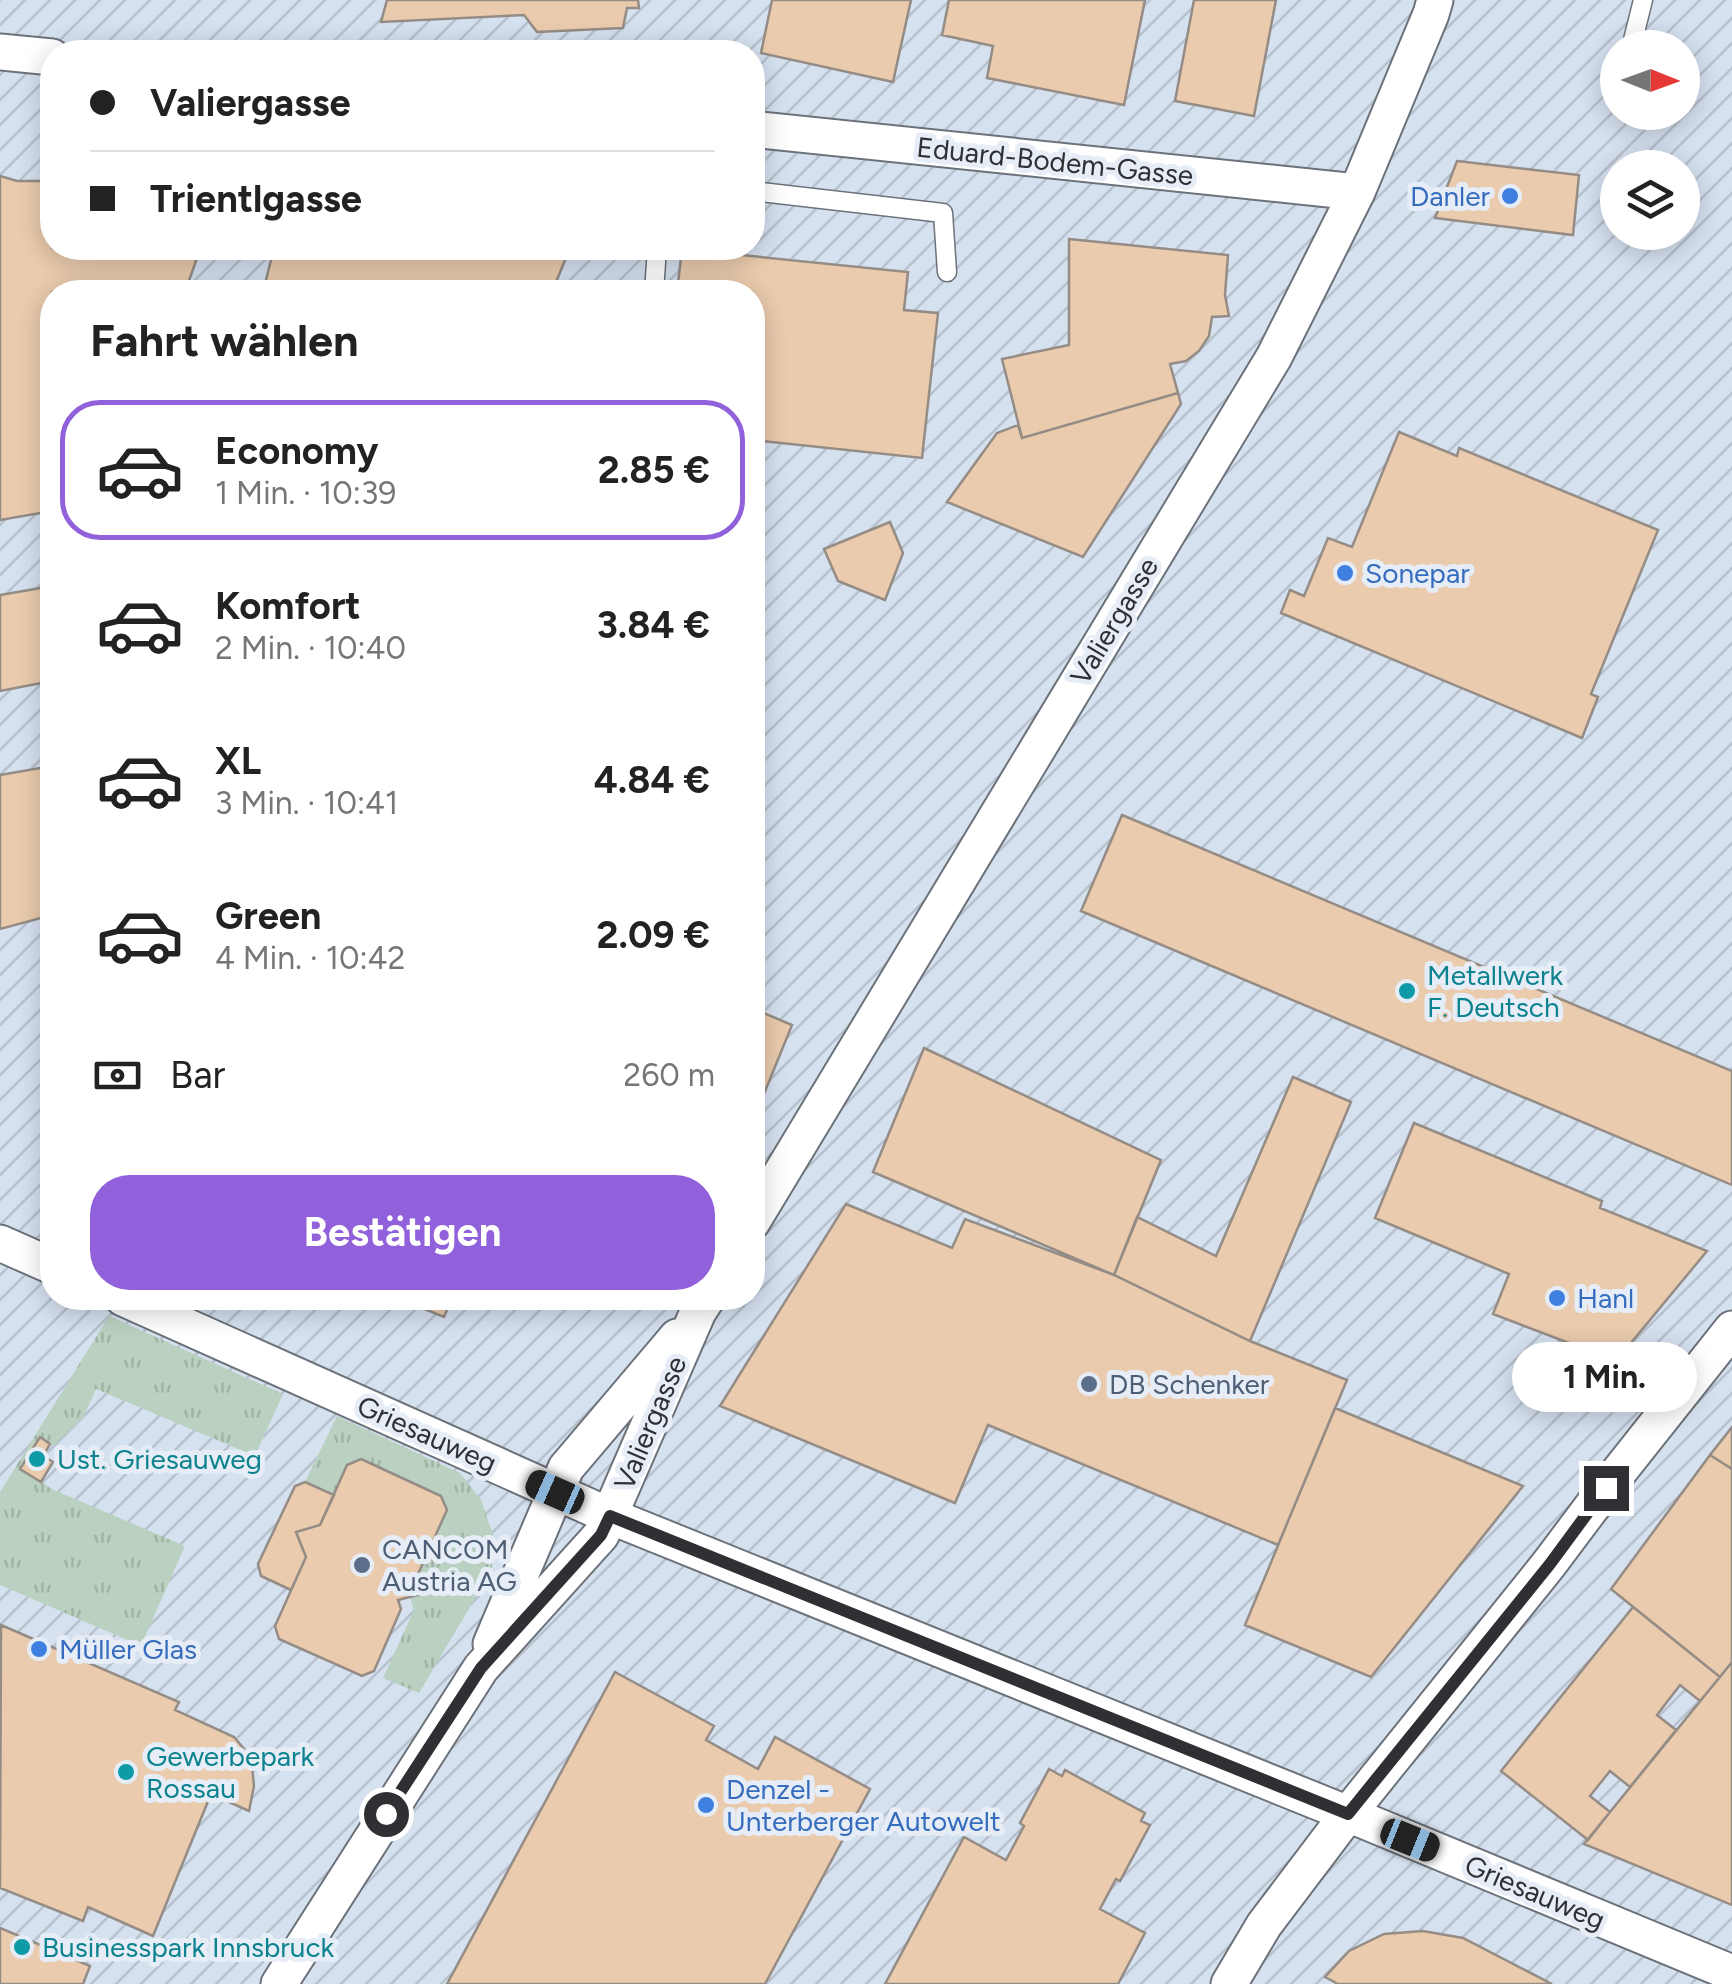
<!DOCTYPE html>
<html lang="de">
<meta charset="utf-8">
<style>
body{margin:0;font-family:Figtree,sans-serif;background:#f2f2f2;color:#222;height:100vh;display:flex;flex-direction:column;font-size:38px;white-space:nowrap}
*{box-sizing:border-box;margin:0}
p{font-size:32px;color:#767676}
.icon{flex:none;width:55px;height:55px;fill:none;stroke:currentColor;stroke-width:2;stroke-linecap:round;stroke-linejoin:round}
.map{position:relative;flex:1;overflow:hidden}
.side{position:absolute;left:40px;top:280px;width:725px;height:1030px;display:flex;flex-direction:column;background:#fff;border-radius:40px;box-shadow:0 5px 25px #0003}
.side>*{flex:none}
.banner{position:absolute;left:40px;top:40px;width:725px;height:220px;border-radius:40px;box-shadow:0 5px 25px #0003;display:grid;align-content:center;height:220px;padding:0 50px;background:#fff}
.needle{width:65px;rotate:91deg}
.tools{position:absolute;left:1600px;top:30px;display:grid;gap:20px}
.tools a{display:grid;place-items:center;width:100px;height:100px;border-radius:50%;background:#fff;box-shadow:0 5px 25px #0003;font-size:50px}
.end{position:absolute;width:45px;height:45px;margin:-22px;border:12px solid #2e3033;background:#fff;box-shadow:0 0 0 5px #fff}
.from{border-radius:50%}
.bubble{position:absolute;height:70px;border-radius:35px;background:#fff;box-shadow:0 5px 25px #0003;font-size:32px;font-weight:700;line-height:70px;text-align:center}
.car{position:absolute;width:30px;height:60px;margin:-30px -15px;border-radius:12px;box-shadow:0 0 8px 2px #0007;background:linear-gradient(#222 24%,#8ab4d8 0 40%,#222 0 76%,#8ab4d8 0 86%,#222 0)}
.banner b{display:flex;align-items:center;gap:35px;height:95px;font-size:38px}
.banner b+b{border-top:2px solid #e0e0e0}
.banner i{width:25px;height:25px;background:#222}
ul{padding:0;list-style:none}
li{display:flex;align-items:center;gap:30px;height:140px;margin:0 20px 15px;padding:0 30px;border:5px solid transparent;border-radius:40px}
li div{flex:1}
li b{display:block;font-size:38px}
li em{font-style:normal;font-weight:700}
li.active{border-color:#9061db}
li>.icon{width:90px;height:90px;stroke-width:1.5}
h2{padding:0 50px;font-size:45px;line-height:120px}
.pay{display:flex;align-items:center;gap:25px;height:110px;padding:0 50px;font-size:38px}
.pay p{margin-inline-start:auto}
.button{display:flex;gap:20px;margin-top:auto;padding:20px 50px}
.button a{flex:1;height:115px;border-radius:40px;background:#9061db;color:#fff;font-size:40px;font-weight:700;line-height:115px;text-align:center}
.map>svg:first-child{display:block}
</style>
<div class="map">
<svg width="1732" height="1984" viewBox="0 0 1732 1984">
<defs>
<pattern id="industrial-furrows" width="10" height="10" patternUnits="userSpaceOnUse" patternTransform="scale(2.5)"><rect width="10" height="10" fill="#d6e1f0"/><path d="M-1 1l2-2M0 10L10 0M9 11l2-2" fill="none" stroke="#b8c1ce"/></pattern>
<pattern id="grass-tufts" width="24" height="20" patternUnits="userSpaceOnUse" patternTransform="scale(2.5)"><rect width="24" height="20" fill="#bad1c1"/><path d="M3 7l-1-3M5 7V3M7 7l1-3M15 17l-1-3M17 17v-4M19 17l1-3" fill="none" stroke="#a0b4a6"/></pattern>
</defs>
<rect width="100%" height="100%" fill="#e6edf6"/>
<path fill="url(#industrial-furrows)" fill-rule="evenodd" d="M 0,0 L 1732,0 L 1732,1984 L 0,1984 ZM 1618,48 L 1682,48 L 1682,112 L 1618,112 ZM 52,52 L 752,52 L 752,248 L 52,248 ZM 1618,168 L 1682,168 L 1682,232 L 1618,232 ZM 52,292 L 752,292 L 752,1298 L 52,1298 Z"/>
<path fill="url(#grass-tufts)" d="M 109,1316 L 283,1394 L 255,1456 L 96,1389 L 83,1418 L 53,1446 L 41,1438 L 20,1469 L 52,1489 L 185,1546 L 143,1641 L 167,1652 L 167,1657 L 0,1585 L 0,1492 Z
M 337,1416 L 460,1473 L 481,1500 L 493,1535 L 492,1570 L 419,1693 L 383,1678 L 414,1610 L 410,1597 L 417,1594 L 409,1575 L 446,1510 L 442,1496 L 362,1459 L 347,1465 L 334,1495 L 305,1482 Z"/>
<path fill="#eacbad" stroke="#948c85" stroke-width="2.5" d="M 387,0 L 638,0 L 639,8 L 627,8 L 623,28 L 537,32 L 524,15 L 381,22 Z
M 772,0 L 911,0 L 893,82 L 761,53 Z
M 949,0 L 1145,0 L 1124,105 L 987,78 L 993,46 L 942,35 Z
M 1194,0 L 1276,0 L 1254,116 L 1175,101 Z
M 1457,161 L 1579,175 L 1573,235 L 1435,218 Z
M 0,176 L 17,181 L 52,181 L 52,248 L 186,248 L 196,261 L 185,292 L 52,292 L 52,511 L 0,520 Z
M 1069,239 L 1228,255 L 1225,295 L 1229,316 L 1212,317 L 1209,336 L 1199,351 L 1186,361 L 1170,364 L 1178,393 L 1022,438 L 1002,359 L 1069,345 Z
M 274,248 L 570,248 L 552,292 L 263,292 Z
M 682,249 L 908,272 L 904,310 L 938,313 L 922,458 L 752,440 L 752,292 L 677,292 Z
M 1178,393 L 1181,404 L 1083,557 L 947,502 L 997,433 L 1018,425 L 1022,438 Z
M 1399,432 L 1457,456 L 1459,448 L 1658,530 L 1591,694 L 1598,697 L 1582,738 L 1281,613 L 1290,590 L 1304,596 L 1328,538 L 1352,547 Z
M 890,522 L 903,553 L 885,600 L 838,581 L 824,549 Z
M 52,586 L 52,681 L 0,691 L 0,595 Z
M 52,766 L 52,915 L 0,929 L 0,775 Z
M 1122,815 L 1732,1071 L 1732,1185 L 1081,911 Z
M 752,1008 L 792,1025 L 757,1111 L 752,1110 Z
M 924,1048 L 1161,1160 L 1114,1275 L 873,1172 Z
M 1293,1077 L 1351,1102 L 1250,1341 L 1114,1275 L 1137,1217 L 1216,1256 Z
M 1414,1123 L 1602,1201 L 1600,1208 L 1707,1251 L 1616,1361 L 1493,1314 L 1509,1274 L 1375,1218 Z
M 846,1204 L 952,1248 L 965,1219 L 1114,1275 L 1250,1341 L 1347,1380 L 1278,1545 L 988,1425 L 955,1503 L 720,1406 Z
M 397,1298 L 452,1298 L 444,1317 Z
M 1335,1408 L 1523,1486 L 1371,1677 L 1245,1625 Z
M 1732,1427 L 1732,1469 L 1710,1455 Z
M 40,1437 L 50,1444 L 43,1456 L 53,1462 L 41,1482 L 20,1469 Z
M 1710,1455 L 1732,1469 L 1732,1662 L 1720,1677 L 1611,1589 Z
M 361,1459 L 441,1496 L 447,1510 L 418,1574 L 409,1575 L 418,1595 L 398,1600 L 401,1609 L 374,1671 L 362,1676 L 279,1639 L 275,1626 L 306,1557 L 296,1532 L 320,1525 L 347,1465 Z
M 305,1482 L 334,1495 L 320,1525 L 296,1532 L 306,1557 L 291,1590 L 261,1576 L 258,1564 L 295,1486 Z
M 1633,1607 L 1720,1677 L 1700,1701 L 1680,1685 L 1657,1715 L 1676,1730 L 1630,1787 L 1610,1771 L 1590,1796 L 1610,1812 L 1588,1840 L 1501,1771 Z
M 1,1625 L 179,1702 L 175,1710 L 234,1737 L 251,1757 L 254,1786 L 249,1811 L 211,1794 L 153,1936 L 88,1907 L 83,1921 L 0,1888 Z
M 1732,1662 L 1732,1905 L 1584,1844 Z
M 615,1672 L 714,1726 L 706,1740 L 758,1769 L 775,1737 L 870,1789 L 765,1984 L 447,1984 Z
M 1049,1769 L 1062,1776 L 1065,1770 L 1145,1813 L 1141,1821 L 1150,1825 L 1120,1881 L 1116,1879 L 1100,1909 L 1145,1933 L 1118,1984 L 885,1984 L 964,1837 L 1006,1860 L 1024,1826 L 1020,1823 Z
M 0,1928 L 90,1966 L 83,1984 L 0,1984 Z
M 1423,1931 L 1463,1938 L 1552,1984 L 1338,1984 L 1325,1977 L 1349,1951 L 1384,1934 Z"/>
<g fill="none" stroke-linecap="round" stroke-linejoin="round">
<defs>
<path id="service" d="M 1631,48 L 1643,0
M 752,191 L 943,213 L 947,272
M 654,292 L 657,248"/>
<path id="minor" d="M 0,52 L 52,57
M 752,129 L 1357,192
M 752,1222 L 1274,357 L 1357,192 L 1431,14 L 1435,0
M 0,1243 L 52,1266
M 123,1298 L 610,1516 L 1348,1814 L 1732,1973
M 491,1644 L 566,1468 L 677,1337
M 279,1984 L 481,1668 L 601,1535 L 698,1312 L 707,1298
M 1229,1984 L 1264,1925 L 1348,1814 L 1549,1564 L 1606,1488 L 1732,1329"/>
</defs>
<use href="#service" stroke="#6c727a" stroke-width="21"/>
<use href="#minor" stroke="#6c727a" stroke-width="39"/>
<use href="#service" stroke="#fff" stroke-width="18"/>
<use href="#minor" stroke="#fff" stroke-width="35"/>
</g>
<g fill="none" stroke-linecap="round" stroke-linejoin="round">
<path stroke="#2e3033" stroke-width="12" d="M 386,1814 L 481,1668 L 601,1535 L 610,1516 L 1348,1814 L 1550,1564 L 1606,1488"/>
</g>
<g fill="#3f7fe0" stroke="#e6edf6" stroke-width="4">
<circle cx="1510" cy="196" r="10"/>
<circle cx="1345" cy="573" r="10"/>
<circle cx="1557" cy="1298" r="10"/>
<circle cx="39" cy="1649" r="10"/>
<circle cx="706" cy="1805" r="10"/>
</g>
<g fill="#0f9aa8" stroke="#e6edf6" stroke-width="4">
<circle cx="1407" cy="991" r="10"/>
<circle cx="37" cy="1459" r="10"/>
<circle cx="126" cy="1772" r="10"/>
<circle cx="22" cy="1947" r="10"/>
</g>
<g fill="#5c6f8a" stroke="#e6edf6" stroke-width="4">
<circle cx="1089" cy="1384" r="10"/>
<circle cx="362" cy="1565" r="10"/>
</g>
<g text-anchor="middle" stroke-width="10" stroke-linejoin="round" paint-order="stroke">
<g font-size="28" fill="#2e3033" stroke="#e6edf6">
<text transform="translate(1055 161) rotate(6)" y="10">Eduard-Bodem-Gasse</text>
<text transform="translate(1114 621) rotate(-59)" y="10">Valiergasse</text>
<text transform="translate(650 1423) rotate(-67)" y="10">Valiergasse</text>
<text transform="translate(427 1434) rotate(24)" y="10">Griesauweg</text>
<text transform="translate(1535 1892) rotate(23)" y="10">Griesauweg</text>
</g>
<g font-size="28" fill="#366cbe" stroke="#e6edf6" text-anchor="start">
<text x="1490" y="206" text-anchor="end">Danler</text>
<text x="1365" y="583">Sonepar</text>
<text x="1577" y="1308">Hanl</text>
<text x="59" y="1659">Müller Glas</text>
<text x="726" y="1799">Denzel -<tspan x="726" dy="32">Unterberger Autowelt</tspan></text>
</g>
<g font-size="28" fill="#0d838f" stroke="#e6edf6" text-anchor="start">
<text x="1427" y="985">Metallwerk<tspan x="1427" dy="32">F. Deutsch</tspan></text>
<text x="57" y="1469">Ust. Griesauweg</text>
<text x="146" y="1766">Gewerbepark<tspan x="146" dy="32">Rossau</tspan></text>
<text x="42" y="1957">Businesspark Innsbruck</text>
</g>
<g font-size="28" fill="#4e5e75" stroke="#e6edf6" text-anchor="start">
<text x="1109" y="1394">DB Schenker</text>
<text x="382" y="1559">CANCOM<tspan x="382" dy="32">Austria AG</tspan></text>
</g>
</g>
</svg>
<div class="tools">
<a><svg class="needle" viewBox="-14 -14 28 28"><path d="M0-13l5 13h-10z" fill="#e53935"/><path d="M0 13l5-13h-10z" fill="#767676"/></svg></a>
<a><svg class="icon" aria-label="layers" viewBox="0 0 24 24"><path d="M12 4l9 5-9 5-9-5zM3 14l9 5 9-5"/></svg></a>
</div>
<i class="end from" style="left:386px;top:1814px"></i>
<i class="end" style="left:1606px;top:1488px"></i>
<div class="bubble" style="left:1512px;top:1342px;width:185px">1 Min.</div>
<i class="car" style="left:555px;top:1492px;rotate:294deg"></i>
<i class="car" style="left:1410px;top:1840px;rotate:112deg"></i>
<div class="banner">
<b><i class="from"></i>Valiergasse</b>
<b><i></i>Trientlgasse</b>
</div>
<section class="side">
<h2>Fahrt wählen</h2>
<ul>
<li class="active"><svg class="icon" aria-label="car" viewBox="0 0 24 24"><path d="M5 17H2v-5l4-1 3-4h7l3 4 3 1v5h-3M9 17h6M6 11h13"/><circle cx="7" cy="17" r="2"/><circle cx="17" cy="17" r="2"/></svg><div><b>Economy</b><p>1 Min. · 10:39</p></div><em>2.85 €</em></li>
<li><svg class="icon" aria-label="car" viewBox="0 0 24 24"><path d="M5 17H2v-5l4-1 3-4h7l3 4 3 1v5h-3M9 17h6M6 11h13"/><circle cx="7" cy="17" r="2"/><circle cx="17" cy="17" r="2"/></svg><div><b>Komfort</b><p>2 Min. · 10:40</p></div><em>3.84 €</em></li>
<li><svg class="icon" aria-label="car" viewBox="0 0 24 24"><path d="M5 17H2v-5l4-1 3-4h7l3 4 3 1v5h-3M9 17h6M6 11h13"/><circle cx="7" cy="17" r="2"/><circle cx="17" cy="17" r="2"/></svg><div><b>XL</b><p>3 Min. · 10:41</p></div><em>4.84 €</em></li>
<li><svg class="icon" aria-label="car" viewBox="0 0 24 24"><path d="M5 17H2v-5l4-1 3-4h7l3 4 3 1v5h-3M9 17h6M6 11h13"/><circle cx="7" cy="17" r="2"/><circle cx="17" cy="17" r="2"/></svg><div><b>Green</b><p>4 Min. · 10:42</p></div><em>2.09 €</em></li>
</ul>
<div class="pay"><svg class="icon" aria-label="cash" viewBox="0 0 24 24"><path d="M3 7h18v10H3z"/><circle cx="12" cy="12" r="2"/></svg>Bar<p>260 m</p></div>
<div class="button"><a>Bestätigen</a></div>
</section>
</div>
